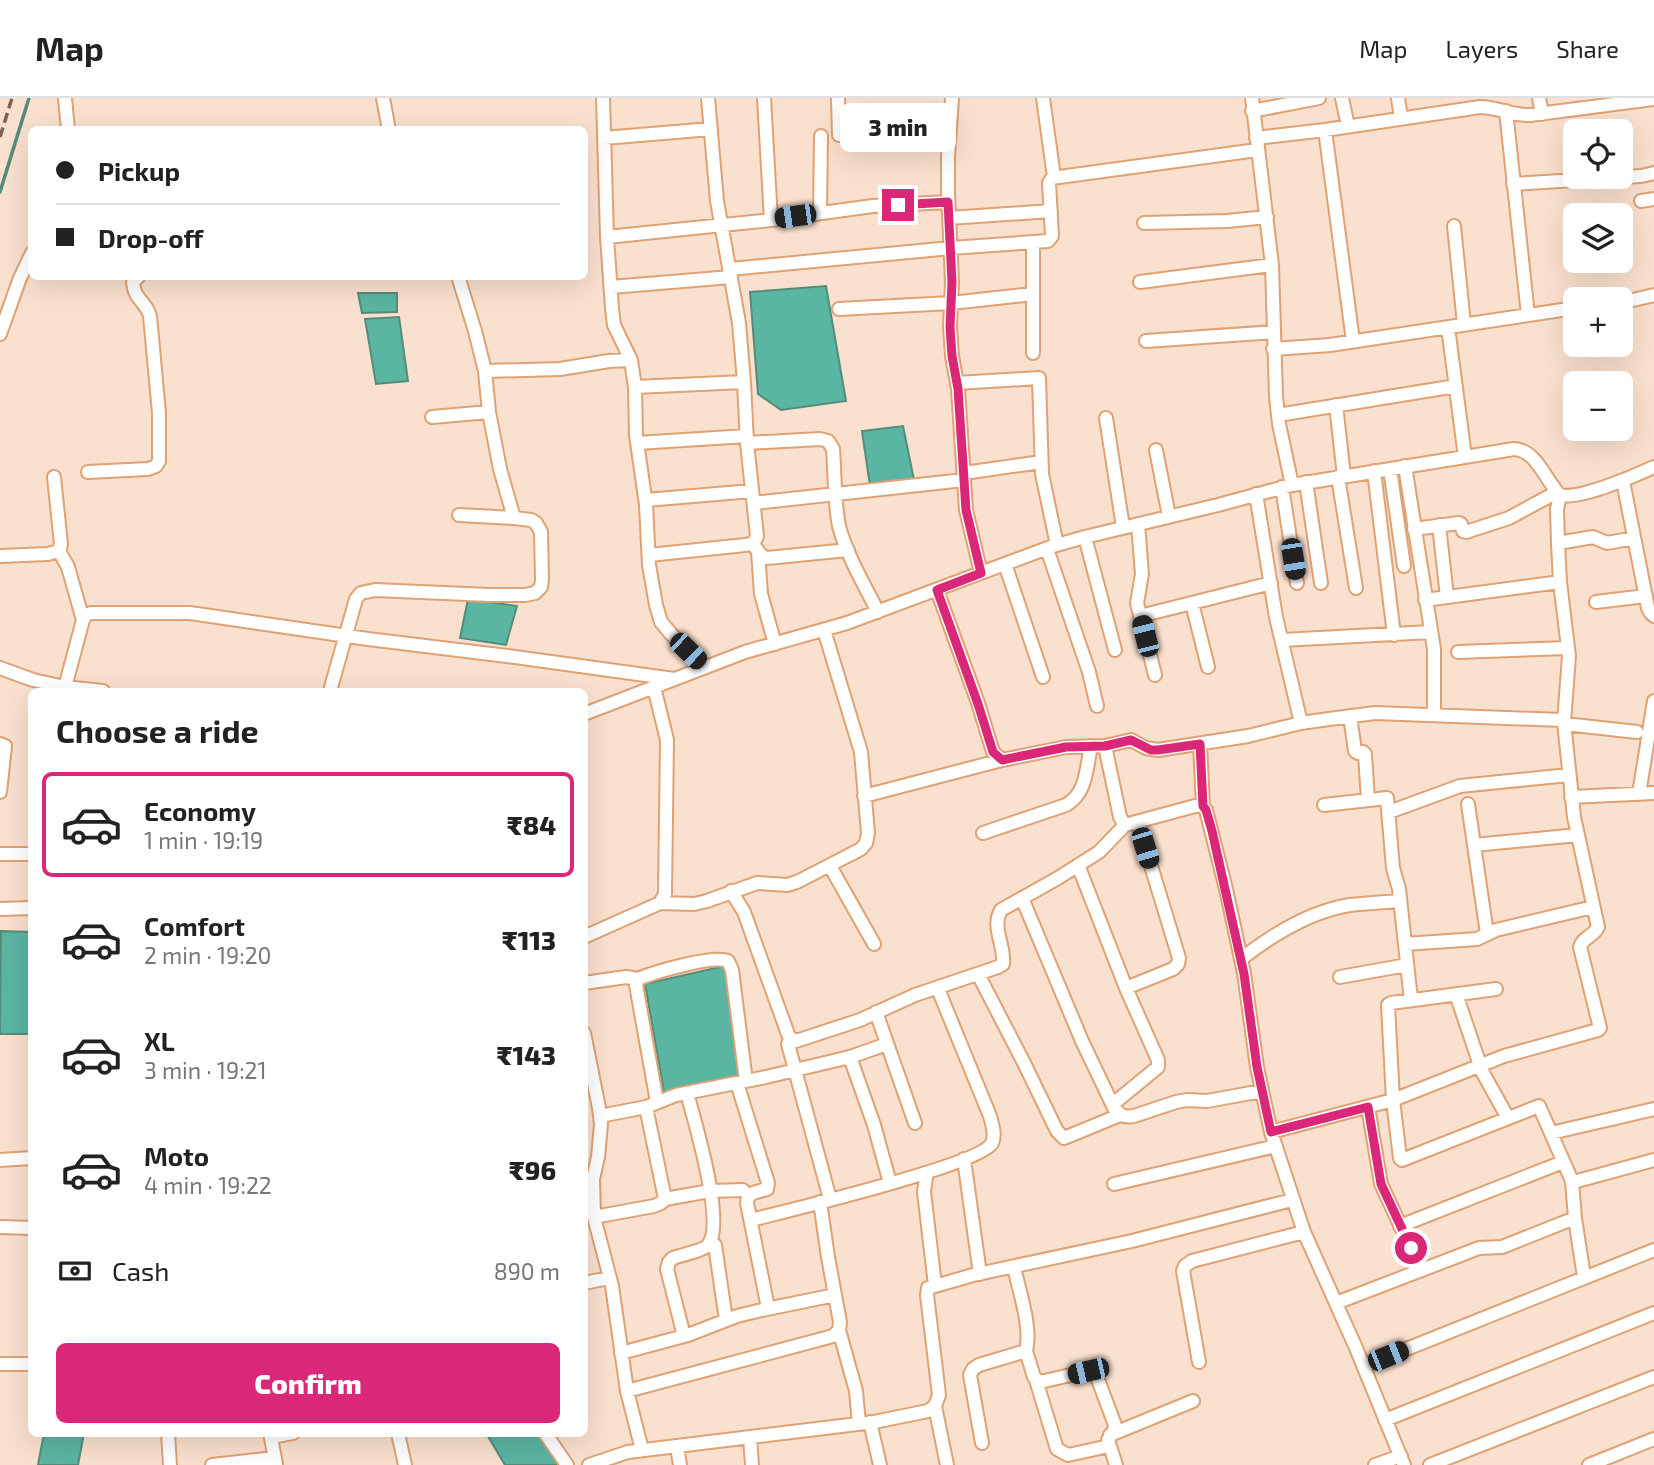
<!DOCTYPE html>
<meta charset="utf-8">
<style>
body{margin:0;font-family:"Exo 2",sans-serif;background:#f2f2f2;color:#222;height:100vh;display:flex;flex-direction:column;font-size:26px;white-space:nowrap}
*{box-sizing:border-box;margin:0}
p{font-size:23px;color:#767676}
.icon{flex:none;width:38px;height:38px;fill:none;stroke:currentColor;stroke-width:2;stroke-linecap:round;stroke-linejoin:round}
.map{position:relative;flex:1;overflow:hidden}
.panel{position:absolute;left:28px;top:590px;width:560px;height:749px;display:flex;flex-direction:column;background:#fff;border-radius:10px;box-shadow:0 7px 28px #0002}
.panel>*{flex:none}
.banner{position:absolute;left:28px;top:28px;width:560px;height:154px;border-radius:10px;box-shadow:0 7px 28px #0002;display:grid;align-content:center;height:154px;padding:0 28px;background:#fff}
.controls{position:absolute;left:1563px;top:21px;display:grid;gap:14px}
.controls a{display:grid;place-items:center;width:70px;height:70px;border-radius:10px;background:#fff;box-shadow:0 7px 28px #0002;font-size:35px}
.end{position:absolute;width:32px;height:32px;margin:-16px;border:9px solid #db2777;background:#fff;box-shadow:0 0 0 4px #fff}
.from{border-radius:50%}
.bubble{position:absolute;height:49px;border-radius:10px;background:#fff;box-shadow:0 7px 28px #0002;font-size:23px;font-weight:800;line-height:49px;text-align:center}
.car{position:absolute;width:21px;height:42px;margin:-21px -10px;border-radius:9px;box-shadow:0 0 5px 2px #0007;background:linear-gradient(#222 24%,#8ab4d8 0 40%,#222 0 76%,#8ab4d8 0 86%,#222 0)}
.banner b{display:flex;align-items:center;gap:24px;height:66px;font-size:26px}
.banner b+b{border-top:2px solid #e0e0e0}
.banner i{width:18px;height:18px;background:#222}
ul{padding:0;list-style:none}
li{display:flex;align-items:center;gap:21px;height:105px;margin:0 14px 10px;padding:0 14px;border:4px solid transparent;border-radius:10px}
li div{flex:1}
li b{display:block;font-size:26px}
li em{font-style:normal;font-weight:800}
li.current{border-color:#db2777}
li>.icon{width:63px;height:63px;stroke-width:1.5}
h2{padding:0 28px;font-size:32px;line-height:84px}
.pay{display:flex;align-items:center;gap:18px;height:77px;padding:0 28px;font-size:26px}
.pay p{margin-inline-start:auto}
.cta{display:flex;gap:14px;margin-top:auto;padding:14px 28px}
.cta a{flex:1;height:80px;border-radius:10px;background:#db2777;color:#fff;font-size:28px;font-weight:800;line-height:80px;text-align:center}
header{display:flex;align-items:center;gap:42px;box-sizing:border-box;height:98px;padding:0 35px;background:#fff;border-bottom:2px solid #e0e0e0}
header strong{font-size:33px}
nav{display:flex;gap:38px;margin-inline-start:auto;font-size:24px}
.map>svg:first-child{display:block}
</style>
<header>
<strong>Map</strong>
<nav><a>Map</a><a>Layers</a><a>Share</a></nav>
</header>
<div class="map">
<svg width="1654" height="1367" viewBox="0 0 1654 1367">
<rect width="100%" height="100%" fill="#fae0ce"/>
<path fill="#5ab5a2" stroke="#548c7a" stroke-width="2" d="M 826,188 L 846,303 L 781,312 L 758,296 L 750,194 Z
M 358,195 L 397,195 L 397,214 L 362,215 Z
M 399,219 L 408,283 L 376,286 L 365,221 Z
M 903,328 L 914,382 L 870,388 L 862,333 Z
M 468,501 L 517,508 L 506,547 L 460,540 Z
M 1,833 L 31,834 L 31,936 L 0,936 Z
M 729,867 L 745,979 L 664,994 L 645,886 Z
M 44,1335 L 84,1335 L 78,1367 L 38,1367 Z
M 486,1335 L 548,1335 L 568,1367 L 505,1367 Z"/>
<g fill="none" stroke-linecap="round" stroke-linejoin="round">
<path stroke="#548c7a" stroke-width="3.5" d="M 0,94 L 29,0"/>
<defs>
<path id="minor" d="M 65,0 L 68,32
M 383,0 L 389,32
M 603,0 L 607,139 L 612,210 L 614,227 L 631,262 L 635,289 L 636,337 L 646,407 L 649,467 L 656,507 L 661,524 L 672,537 L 705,569
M 708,0 L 717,103 L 739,225 L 744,284 L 747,345 L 820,341 L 828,343 L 833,351 C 835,376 834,403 839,428 C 847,458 864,486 878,514
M 764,0 L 771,122
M 838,0 L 839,37
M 952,0 L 948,59 L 948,94 L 952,184 L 950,229 L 952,258 L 958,291 L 966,412 L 981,475
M 1043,0 L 1054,79
M 1252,0 L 1272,167 L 1276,298 L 1279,326 L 1292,387
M 1342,0 L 1348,28
M 1398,0 L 1401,20
M 1539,0 L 1542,16
M 1252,13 L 1319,0
M 1506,13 L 1528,217
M 1325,32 L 1353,243
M 604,40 L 711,31
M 1256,40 L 1325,32 L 1480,9 C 1498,9 1512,18 1530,17 L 1654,1
M 1513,86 L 1641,78 L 1654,75
M 1641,103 L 1654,101
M 820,115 L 821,38
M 949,120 L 1051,113
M 1144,125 L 1227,123 L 1267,119
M 1454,128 L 1464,226
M 607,139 L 771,122 L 873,108 L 948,104
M 1033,144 L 1033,255
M 730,171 L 951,150 L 1048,143 L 1052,138 L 1049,85 L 1052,80 L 1257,52
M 458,178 L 475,233 L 485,273 L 489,314 L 500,371 L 514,420
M 1140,184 L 1272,167
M 611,189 L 731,179
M 1620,205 L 1654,197
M 839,211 L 951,205 L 1033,196
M 1448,229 L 1465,359
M 0,236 L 20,180 L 32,155
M 1146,243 L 1274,234
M 1273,251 L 1330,247 L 1575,210
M 485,273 L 560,271 L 609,263 L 631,262
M 957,285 L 1039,280 L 1042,376 L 1057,447
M 635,289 L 744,284
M 1336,307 L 1344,378
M 1278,317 L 1456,288
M 432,319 L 489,314
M 1106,320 L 1123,429
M 637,345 L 747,338
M 1156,352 L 1169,418
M 1405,368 L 1434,551 L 1434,617
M 1390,371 L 1404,468
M 1374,373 L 1394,537
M 88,374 L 148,371 L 156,368 L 159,363 L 159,315 L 150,218 C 146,203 134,202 133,184 L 139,178
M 964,375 L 1041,364
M 1338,379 L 1356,490
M 1623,383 L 1648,510 L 1650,514 L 1654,518
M 1306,384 L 1321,485
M 1282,389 L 1297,485
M 1256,396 L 1276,519 L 1301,625
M 1560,397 L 1557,411 L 1558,445 L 1560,484 L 1569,558 L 1564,624 L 1565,626 L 1637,634
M 646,402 L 752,393
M 754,405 L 964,382
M 1138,426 L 1142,476 L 1137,505 L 1155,577
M 1439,427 L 1447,499
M 1414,431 L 1459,425 L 1461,426 L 1463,433 L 1466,434 L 1509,420 L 1557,394
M 1085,439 L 1115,552
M 752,445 L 762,458 L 767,460 L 848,452
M 1558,445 L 1593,439 L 1607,445 L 1634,440
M 1047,451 L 1089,574 L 1097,608
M 59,453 L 68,469 L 83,522
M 758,453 L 761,496 L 775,546
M 649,457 L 745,447 C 751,446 755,445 757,438 L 747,345
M 0,458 L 48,456 L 59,453 L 61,446 L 54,379
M 1005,466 L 1043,579
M 937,492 L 978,605 L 993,654 L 1002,662 L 1066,649 L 1105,648
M 1425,502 L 1560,484
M 1596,504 L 1646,498
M 1192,505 L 1208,569
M 1140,518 L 1271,485
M 1282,542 L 1431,534
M 1458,554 L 1568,550
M 0,570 L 33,582 L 65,589 L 103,593
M 65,589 L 83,522 L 86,517 L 91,515 L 190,515 L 368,541 L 515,559 L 674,581
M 330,593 L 356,501 L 361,495 L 375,492 L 489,497 L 525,497 L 535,495 L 541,489 L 542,481 L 541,434 L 536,425 L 531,422 L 514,420 L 459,417
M 584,616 L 745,554 L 847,525 L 1053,448 L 1085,439 L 1218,407 L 1292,387 L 1514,351 C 1533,352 1542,373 1552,387 C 1554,389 1557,395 1559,396 C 1573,405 1639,376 1654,369
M 1350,618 L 1355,653 L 1358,655 L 1363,654 L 1365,656 L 1368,702
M 0,646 L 5,648 L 0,694
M 1200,646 L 1203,708
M 1639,696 L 1654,603
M 864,698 L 1002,662
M 1571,699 L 1654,695
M 1468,706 L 1487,836
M 1324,707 L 1387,700 L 1393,770 L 1399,791 L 1411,902
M 1389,714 L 1460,688 L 1569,677
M 983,735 L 1066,707 C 1087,695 1086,671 1091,648
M 1474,747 L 1578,737
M 0,756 L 32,756
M 1078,767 L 1126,890 L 1158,962 L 1158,969 L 1113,1006
M 830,768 L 874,846
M 731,793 L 744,814 L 789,939 L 796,943 L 860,922 L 915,897 L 998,869 L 1003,866 C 1005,847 991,829 1001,812 L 1058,780 L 1099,754 L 1125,727
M 1022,800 L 1082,943 L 1114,1010 C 1120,1017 1124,1020 1134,1018 L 1176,1004 L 1187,1002 L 1207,1003 L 1262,993
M 660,805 L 694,806 L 707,803 L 757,785 L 787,787 L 797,784 L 861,751 L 866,745 L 868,735 L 861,654 L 824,532
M 0,811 L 32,810
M 584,839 L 660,805 L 665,796 L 667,642 L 654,589
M 1405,846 L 1477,841 L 1496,832 L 1593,809
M 1241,861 C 1272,837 1311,813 1350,807 C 1367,805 1384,804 1400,803
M 978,876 L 1024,965 L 1057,1033 L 1064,1040 L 1120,1017
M 1340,879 L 1407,867
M 584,885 L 626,879 L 638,881
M 1126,890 L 1173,871 L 1178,866 L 1179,860 L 1138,725
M 1496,891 L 1391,905 L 1388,907 L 1393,1002 L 1400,1060 L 1402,1062 L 1539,1008 L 1572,1083 L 1577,1083 L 1654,1062
M 1456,896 L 1480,967
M 876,914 L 915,1025
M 584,935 L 599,1010 L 601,1026 L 598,1059 L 593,1081 L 594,1119 L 612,1188 L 627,1293 L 642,1352
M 788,946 L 830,1101
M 850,959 L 874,1027 L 890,1085
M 1479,968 L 1508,1020
M 737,985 L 768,1085 L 767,1091 L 753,1095 L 748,1099 L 747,1105 L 768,1210
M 657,1004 L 636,887 L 638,881 C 655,874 712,857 728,863 L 732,872 L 746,983
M 1368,1009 L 1381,1086 L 1421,1172
M 600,1018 L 646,1009 L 676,997 L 766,979 L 850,959 L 887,946
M 1271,1034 L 1393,1002 L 1504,958 L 1598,932 L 1600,930 L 1580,849 C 1582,840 1594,838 1598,829 L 1574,719 L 1564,624 L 1562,622 L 1375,615 L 1329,621 L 1301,625 L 1248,638 L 1158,652 L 1146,650 L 1131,642 L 1105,648 L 1120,719 L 1125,727 L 1195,708 L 1203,708 L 1206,712 L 1226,791 L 1244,875 L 1257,969 L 1271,1034 L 1304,1134 L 1356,1250 L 1404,1367
M 1551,1035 L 1654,1011
M 964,1061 L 980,1176
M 0,1062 L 32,1060
M 925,1075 L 926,1079 L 924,1094 L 935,1187
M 1572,1083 L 1575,1120 L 1584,1179
M 1114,1086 L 1276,1048
M 665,1101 L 710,1093 L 743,1092
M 594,1119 L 654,1108 L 661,1105 L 665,1101 L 646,1009
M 751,1122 C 786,1113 980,1067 992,1045 C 996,1037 992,1026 990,1018 L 938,891
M 1400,1128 L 1563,1064
M 0,1129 L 32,1130
M 715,1147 L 726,1222
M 584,1185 L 609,1180
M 1336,1205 L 1479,1150 L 1502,1149 L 1575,1120
M 839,1232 L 856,1293 L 859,1326
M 684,1238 L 667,1171 L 669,1164 L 673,1160 C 680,1157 703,1153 708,1147 C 726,1126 694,1021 687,995
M 1026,1253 L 1034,1279 L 1040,1284 L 1088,1273 L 1093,1275 L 1097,1279 L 1115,1327 L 1114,1332 L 1108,1342 L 1116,1367
M 621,1255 L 688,1237 L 737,1218 L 762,1212 L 835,1197
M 1199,1264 L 1183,1173 L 1185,1168 L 1192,1163 L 1304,1134
M 0,1266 L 32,1266
M 1364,1268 L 1654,1152
M 1036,1282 L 1057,1351 L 1068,1357 L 1109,1348
M 627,1293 L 833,1238 L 839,1232 L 840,1224 L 828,1159 L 820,1104
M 935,1308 L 947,1367
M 1385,1322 L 1654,1215
M 870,1324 L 880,1367
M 168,1335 L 170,1367
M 270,1335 L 276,1366
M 398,1335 L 405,1367
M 545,1335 L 567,1367
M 1110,1337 L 1193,1303
M 271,1339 L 293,1335
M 750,1339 L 752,1367
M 982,1345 L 970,1277 L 973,1271 L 979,1267 L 1026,1253 C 1032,1229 1019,1193 1014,1169
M 677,1349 L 680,1367
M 212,1367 L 275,1360
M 589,1367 L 628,1354 L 874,1324 L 928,1313 L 935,1308 L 939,1297 L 927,1197 L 928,1190 L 973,1177 L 1132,1143 L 1292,1102
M 1375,1367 L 1401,1358
M 1430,1367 L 1654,1279
M 1589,1367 L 1654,1341"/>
</defs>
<use href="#minor" stroke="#dea274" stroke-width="16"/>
<use href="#minor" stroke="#fff" stroke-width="12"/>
<path stroke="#7c6451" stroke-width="3.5" stroke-dasharray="10 5" stroke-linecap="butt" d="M 0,39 L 12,0"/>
</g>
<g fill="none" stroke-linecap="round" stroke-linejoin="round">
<path stroke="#db2777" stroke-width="9" d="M 898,107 L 948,104 L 952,184 L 950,229 L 952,258 L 958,291 L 966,412 L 981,475 L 937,492 L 978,606 L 993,654 L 1002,662 L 1066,649 L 1105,648 L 1131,642 L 1151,652 L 1158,652 L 1200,646 L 1203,708 L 1206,712 L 1212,733 L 1244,876 L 1257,969 L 1271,1034 L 1368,1009 L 1381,1086 L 1411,1150"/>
</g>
</svg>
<div class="controls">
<a><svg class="icon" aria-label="locate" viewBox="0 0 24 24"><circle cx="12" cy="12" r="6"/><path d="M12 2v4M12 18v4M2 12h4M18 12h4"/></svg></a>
<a><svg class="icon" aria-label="layers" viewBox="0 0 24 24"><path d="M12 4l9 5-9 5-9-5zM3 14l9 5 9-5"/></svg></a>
<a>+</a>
<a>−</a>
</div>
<i class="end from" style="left:1411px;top:1150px"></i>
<i class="end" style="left:898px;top:107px"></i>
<div class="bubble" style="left:840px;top:5px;width:116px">3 min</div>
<i class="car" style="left:795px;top:118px;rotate:262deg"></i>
<i class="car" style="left:1293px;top:461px;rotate:171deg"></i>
<i class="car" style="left:1145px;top:538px;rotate:346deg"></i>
<i class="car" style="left:688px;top:553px;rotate:134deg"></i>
<i class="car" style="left:1145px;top:750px;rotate:163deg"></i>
<i class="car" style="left:1388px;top:1258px;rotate:68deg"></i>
<i class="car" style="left:1088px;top:1273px;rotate:257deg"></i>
<div class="banner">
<b><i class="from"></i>Pickup</b>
<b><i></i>Drop-off</b>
</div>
<section class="panel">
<h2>Choose a ride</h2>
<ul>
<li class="current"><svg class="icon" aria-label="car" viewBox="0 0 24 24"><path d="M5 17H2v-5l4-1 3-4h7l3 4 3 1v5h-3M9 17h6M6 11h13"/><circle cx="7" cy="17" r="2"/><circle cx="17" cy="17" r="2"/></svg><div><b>Economy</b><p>1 min · 19:19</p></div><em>₹84</em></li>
<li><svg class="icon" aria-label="car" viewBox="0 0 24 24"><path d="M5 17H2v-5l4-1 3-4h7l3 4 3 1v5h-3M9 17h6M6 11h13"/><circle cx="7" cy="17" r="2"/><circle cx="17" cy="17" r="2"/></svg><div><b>Comfort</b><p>2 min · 19:20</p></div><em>₹113</em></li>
<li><svg class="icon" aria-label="car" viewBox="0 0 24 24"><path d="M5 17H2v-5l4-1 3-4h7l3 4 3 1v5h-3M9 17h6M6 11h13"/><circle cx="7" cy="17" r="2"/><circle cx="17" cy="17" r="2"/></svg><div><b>XL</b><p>3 min · 19:21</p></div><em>₹143</em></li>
<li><svg class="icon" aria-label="car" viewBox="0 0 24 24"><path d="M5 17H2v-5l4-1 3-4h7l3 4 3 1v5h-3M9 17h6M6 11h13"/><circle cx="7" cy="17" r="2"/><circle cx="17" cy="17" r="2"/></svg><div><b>Moto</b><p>4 min · 19:22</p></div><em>₹96</em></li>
</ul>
<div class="pay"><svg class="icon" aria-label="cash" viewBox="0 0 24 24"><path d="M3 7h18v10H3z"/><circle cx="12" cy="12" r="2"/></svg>Cash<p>890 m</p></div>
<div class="cta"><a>Confirm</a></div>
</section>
</div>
